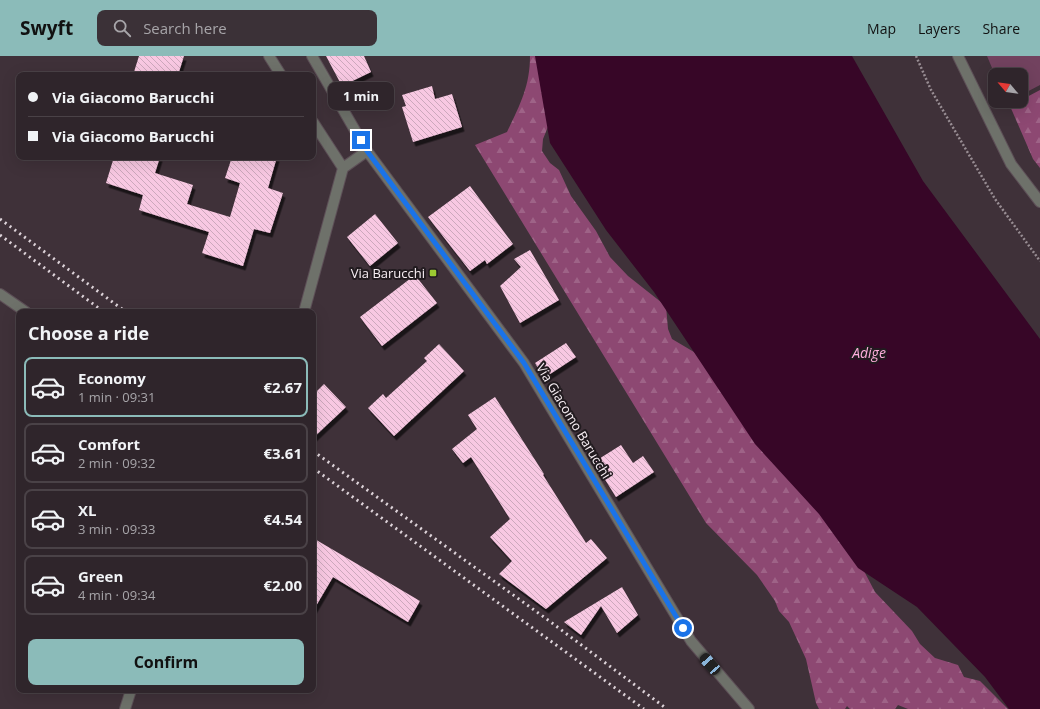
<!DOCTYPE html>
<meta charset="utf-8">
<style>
body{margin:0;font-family:"Open Sans",sans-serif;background:#3b3137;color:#f1f3f6;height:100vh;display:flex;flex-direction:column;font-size:15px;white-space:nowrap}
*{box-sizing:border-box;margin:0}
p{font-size:13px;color:#a7a5a9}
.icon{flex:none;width:22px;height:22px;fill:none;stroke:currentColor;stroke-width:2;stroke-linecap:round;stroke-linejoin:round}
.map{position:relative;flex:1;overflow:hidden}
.sheet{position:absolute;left:16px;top:253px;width:300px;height:384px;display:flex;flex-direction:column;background:#2f252b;border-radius:8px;box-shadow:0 4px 16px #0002,0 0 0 1px #4a4247}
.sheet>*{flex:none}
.top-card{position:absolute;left:16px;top:16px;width:300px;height:88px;border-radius:8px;box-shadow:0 4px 16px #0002,0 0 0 1px #4a4247;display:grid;align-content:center;height:88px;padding:0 12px;background:#2f252b}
.needle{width:26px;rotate:299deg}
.fabs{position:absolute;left:988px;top:12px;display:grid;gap:8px}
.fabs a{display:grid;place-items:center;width:40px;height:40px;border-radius:8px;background:#2f252b;box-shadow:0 4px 16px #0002,0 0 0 1px #4a4247;font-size:20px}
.end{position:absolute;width:18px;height:18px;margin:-9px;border:5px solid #1a73e8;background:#fff;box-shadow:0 0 0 2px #fff}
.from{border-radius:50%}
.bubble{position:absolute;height:28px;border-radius:8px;background:#2f252b;box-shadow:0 4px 16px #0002,0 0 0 1px #4a4247;font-size:13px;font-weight:700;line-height:28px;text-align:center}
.car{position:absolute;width:12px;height:24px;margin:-12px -6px;border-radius:5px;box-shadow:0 0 3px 1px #0007;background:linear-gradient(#222 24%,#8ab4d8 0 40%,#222 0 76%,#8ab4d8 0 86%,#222 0)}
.top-card b{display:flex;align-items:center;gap:14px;height:38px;font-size:15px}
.top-card b+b{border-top:1px solid #4a4247}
.top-card i{width:10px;height:10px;background:#f1f3f6}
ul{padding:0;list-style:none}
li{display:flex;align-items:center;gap:12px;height:60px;margin:0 8px 6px;padding:0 4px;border:2px solid #4a4247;border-radius:8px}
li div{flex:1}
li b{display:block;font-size:15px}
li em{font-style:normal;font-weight:700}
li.active{border-color:#8bbbb9}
li>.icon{width:36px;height:36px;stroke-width:1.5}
h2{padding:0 12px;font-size:18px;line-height:48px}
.primary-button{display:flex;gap:8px;margin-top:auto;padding:8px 12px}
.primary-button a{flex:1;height:46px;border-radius:8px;background:#8bbbb9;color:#111;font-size:16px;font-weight:700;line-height:46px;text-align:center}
header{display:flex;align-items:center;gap:24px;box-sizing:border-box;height:56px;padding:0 20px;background:#8bbbb9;color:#111}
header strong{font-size:19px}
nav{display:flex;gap:22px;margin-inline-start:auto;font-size:14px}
.search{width:280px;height:36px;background:#3b3137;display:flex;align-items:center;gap:10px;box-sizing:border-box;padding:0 14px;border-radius:8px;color:#a7a5a9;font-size:15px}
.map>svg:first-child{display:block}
</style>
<header>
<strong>Swyft</strong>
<div class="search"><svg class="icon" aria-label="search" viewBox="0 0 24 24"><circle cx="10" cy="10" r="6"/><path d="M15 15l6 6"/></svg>Search here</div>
<nav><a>Map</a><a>Layers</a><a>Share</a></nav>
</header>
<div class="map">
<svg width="1040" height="653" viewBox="0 0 1040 653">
<defs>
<pattern id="forest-firs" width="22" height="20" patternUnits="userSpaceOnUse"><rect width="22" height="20" fill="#8d4872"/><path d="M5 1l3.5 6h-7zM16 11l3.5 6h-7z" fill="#9e6387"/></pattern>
<pattern id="building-back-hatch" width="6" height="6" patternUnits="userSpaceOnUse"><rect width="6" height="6" fill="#f8c8e2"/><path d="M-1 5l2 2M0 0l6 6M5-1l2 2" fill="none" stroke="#cca8bc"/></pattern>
<filter id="shadow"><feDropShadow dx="2.5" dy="4.5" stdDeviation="0" flood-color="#0009"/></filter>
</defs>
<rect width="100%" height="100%" fill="#3f3139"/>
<path fill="url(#forest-firs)" d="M 530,0 L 551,0 L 552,61 L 543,83 L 542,95 L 550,107 L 559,114 L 571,140 L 596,175 L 610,201 L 628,220 L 666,250 L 668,273 L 672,283 L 694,296 L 841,471 L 875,536 L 912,575 L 920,588 L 935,602 L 958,609 L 964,621 L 980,625 L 1008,653 L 908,653 L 898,649 L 895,653 L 850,653 L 847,650 L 845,653 L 819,653 L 816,647 L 806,603 L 789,566 L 779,555 L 775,545 L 757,519 L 706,467 L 475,89 L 507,76 C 520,49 530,30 530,0 Z
M 1040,34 L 1040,112 L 1033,103 L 1010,50 Z"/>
<path fill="#72425f" d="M 987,0 L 1040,0 L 1040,29 L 1021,39 L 1021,19 L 995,19 Z"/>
<path fill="#370627" d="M 535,0 L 852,0 L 923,125 L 1040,283 L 1040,653 L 1009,653 L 985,621 L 917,551 L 858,512 L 819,458 L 755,388 L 654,236 L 606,174 L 550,87 Z"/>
<path fill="url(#building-back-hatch)" filter="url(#shadow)" d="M 139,0 L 184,0 L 178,19 L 133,19 Z
M 326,0 L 364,0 L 371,16 L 342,30 Z
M 432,30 L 435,43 L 452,38 L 462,71 L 413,86 L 402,51 L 406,50 L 402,39 Z
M 114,101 L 160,101 L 155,117 L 193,129 L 187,148 L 230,161 L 240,127 L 225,122 L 232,101 L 277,101 L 268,132 L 283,137 L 270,177 L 254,173 L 243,210 L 202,197 L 209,176 L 139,154 L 143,139 L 106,127 Z
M 470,130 L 513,188 L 487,208 L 485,204 L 470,215 L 428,161 Z
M 375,158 L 398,187 L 370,210 L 347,181 Z
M 530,194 L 559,244 L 520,267 L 500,230 L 521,211 L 514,203 Z
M 415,219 L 437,247 L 382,290 L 360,261 Z
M 566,287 L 576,301 L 544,322 L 535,307 Z
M 439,288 L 464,315 L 394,380 L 368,352 L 383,338 L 386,342 L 427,305 L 424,302 Z
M 324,328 L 346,351 L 313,382 L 313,339 Z
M 495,341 L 544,418 L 543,419 L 586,487 L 591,483 L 607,502 L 546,553 L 499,518 L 512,505 L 490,481 L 510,463 L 471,401 L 463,407 L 452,393 L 477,373 L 468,359 Z
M 621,389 L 633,407 L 643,400 L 654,416 L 616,441 L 594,406 Z
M 313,482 L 420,545 L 408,566 L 333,521 L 313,555 Z
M 622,531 L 638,559 L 617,577 L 601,550 L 581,579 L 564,566 Z"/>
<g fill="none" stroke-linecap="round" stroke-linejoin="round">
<defs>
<path id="minor" d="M 269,0 L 281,19
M 312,0 L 367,95 L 524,307 L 691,585 L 749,653
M 958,0 L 1011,108 L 1040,146
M 313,66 L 343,112 L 367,95
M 0,238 L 26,256
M 304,256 L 343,112
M 125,653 L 131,634"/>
</defs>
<use href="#minor" stroke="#5d4f57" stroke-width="12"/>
<path stroke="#988d93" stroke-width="2.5" stroke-dasharray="2 2" stroke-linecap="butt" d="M 916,0 L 931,34 L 995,143 L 1040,205"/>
<use href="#minor" stroke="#6e716a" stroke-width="10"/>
<path stroke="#ddd3d9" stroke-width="3" stroke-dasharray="2 4" stroke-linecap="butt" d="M 0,163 L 126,256
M 0,179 L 104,256
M 313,395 L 548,564 L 667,653
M 313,412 L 644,653"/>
</g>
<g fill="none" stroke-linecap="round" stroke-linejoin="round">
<path stroke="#1a73e8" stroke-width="5" d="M 361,84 L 367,95 L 524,307 L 683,572"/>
</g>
<rect fill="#9cca32" stroke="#211b1f" stroke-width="1.5" x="429" y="213" width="8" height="8" rx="2"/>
<g text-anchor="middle" stroke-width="4" stroke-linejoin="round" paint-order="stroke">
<g font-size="13" fill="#f8eff4" stroke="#211b1f" text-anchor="end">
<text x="425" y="222">Via Barucchi</text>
</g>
<g font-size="13" fill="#f8eff4" stroke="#211b1f">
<text transform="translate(574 365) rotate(59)" y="5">Via Giacomo Barucchi</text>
</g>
<g font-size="14" font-style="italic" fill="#feaedc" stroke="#211b1f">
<text x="869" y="302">Adige</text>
</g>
</g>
</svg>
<div class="fabs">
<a><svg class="needle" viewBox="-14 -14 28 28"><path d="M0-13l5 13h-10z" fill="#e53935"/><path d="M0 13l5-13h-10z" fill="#a7a5a9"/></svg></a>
</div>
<i class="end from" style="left:683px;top:572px"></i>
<i class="end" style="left:361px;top:84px"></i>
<div class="bubble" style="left:328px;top:26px;width:66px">1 min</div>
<i class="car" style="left:710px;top:608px;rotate:319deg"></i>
<div class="top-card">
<b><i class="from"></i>Via Giacomo Barucchi</b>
<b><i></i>Via Giacomo Barucchi</b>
</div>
<section class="sheet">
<h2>Choose a ride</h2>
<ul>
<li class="active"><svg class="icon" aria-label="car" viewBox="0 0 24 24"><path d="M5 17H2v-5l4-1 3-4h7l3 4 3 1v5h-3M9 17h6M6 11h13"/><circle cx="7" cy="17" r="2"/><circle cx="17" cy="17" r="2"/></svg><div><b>Economy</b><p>1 min · 09:31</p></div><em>€2.67</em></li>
<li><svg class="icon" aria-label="car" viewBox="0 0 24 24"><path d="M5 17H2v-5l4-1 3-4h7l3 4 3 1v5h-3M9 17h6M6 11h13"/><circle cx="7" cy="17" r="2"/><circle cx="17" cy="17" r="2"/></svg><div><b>Comfort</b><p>2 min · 09:32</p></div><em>€3.61</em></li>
<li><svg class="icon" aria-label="car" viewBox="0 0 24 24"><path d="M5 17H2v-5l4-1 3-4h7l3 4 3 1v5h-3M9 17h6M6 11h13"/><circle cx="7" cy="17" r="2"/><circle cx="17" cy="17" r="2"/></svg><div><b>XL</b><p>3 min · 09:33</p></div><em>€4.54</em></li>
<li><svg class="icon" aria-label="car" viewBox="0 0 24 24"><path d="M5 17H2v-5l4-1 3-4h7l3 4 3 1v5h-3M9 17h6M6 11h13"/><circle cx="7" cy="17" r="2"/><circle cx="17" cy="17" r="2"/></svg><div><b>Green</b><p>4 min · 09:34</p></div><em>€2.00</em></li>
</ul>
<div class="primary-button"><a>Confirm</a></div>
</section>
</div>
